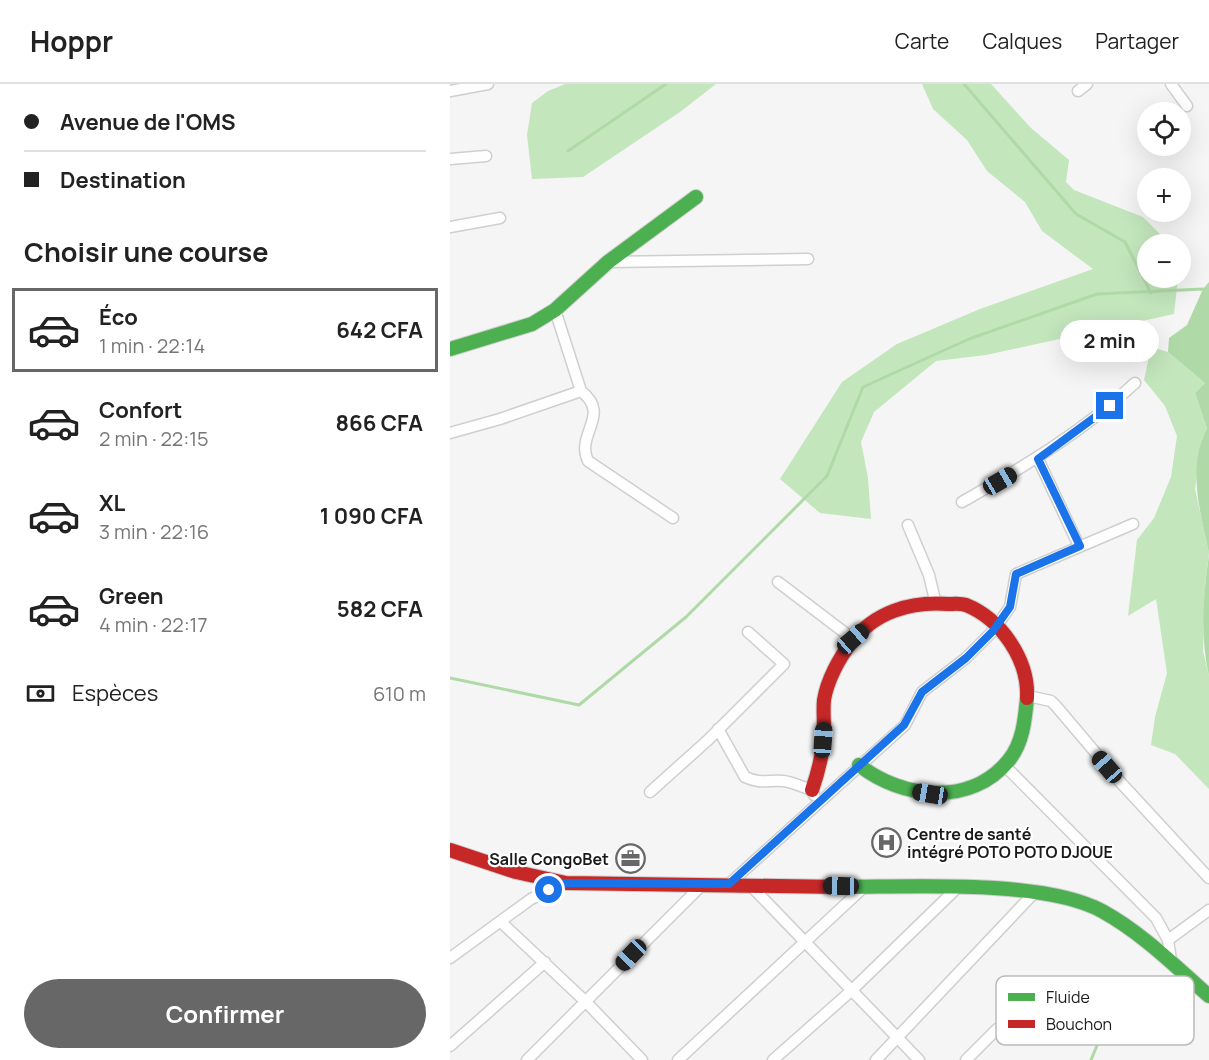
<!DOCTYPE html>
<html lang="fr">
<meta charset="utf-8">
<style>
body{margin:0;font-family:Manrope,sans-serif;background:#f2f2f2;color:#222;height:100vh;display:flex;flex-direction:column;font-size:22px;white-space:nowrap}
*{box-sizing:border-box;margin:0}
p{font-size:20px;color:#767676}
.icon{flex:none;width:33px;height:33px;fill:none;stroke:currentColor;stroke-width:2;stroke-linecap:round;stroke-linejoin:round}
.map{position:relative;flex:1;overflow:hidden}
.drawer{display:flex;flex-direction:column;background:#fff;width:450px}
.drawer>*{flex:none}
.hud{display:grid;align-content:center;height:132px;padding:0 24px;background:#fff}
.buttons{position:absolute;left:687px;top:18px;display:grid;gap:12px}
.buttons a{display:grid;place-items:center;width:54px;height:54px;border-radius:50%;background:#fff;box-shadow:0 6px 24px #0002;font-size:30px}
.end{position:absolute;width:27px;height:27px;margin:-14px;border:8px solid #1a73e8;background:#fff;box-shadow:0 0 0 3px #fff}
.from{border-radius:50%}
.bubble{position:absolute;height:42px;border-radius:21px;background:#fff;box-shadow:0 6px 24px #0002;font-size:20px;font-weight:700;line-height:42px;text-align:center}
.car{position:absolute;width:18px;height:36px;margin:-18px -9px;border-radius:8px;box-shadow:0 0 4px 2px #0007;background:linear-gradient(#222 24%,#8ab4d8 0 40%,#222 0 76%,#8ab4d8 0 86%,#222 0)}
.hud b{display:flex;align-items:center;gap:21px;height:57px;font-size:22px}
.hud b+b{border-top:2px solid #e0e0e0}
.hud i{width:15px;height:15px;background:#222}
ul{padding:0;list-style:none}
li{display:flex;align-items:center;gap:18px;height:84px;margin:0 12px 9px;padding:0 12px;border:3px solid transparent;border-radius:0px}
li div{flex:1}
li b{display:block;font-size:22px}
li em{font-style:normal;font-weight:700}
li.selected{border-color:#666766}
li>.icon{width:54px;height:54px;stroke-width:1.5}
h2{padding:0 24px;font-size:27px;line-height:72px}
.pay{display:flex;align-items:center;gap:15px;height:66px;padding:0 24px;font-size:22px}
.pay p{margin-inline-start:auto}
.primary-button{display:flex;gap:12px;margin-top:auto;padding:12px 24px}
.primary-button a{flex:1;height:69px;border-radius:36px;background:#666766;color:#fff;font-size:24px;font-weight:700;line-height:69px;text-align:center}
header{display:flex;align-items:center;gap:36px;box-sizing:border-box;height:84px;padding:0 30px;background:#fff;border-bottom:2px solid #e0e0e0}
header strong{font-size:28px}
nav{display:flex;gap:33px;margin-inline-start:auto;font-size:21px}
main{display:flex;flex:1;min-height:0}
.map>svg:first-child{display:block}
</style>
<header>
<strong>Hoppr</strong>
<nav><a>Carte</a><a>Calques</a><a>Partager</a></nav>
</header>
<main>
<section class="drawer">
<div class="hud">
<b><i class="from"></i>Avenue de l'OMS</b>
<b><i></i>Destination</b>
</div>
<h2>Choisir une course</h2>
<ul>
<li class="selected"><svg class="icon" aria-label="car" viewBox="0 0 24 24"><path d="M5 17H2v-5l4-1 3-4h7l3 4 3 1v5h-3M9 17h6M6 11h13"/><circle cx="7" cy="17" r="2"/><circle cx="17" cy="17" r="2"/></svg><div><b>Éco</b><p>1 min · 22:14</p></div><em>642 CFA</em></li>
<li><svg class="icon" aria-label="car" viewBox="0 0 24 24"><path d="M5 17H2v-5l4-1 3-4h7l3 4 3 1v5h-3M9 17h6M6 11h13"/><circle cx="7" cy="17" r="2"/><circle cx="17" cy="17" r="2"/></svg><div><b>Confort</b><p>2 min · 22:15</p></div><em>866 CFA</em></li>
<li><svg class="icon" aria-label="car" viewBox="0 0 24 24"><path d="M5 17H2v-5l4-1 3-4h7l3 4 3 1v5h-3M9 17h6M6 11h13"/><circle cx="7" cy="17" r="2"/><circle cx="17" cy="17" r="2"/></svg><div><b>XL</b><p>3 min · 22:16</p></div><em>1 090 CFA</em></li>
<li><svg class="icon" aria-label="car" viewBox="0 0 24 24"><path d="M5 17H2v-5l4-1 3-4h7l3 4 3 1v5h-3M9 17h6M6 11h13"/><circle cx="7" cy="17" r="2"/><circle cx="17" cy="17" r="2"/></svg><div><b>Green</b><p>4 min · 22:17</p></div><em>582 CFA</em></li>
</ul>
<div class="pay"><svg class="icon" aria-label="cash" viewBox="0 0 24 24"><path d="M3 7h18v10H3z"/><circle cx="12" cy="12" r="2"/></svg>Espèces<p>610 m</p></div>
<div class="primary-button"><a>Confirmer</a></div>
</section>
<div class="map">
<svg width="759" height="976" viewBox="0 0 759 976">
<rect width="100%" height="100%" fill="#f4f5f4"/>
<path fill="#c3e6bd" d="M 115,0 L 266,0 L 230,28 L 133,93 L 82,95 L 77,51 L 82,19 L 98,7 Z
M 472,0 L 541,0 L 581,44 L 619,76 L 616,98 L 624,106 L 693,133 L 720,160 L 698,160 L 698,194 L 728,194 L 724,230 L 536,271 L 486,277 L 424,328 L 411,358 L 418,394 L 421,435 L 370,429 L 330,395 L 392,298 L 447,260 L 530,225 L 643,185 L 592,147 L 575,118 L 537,87 L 517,56 L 483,25 Z
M 701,263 L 718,268 L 755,299 L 745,309 L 757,344 L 752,355 L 745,405 L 759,469 L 755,501 L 753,567 L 759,592 L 759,705 L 725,670 L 701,661 L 705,633 L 717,589 L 706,515 L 678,532 L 687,456 L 704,434 L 721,393 L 727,352 L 715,322 L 694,296 Z"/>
<path fill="#afdaa7" d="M 759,198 L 759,469 C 750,427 737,384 757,344 L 745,309 L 755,299 L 718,268 L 719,254 L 737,241 L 753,205 Z
M 759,471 L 759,592 C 750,552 753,511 759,471 Z"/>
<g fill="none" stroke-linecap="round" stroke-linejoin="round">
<path stroke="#afdaa7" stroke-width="3" d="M 514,0 L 626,130 L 675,158 L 701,209
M 118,67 L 216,0
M 0,594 L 129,621 L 236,533 L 377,392 L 413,303 L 519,255 L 647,210 L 753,205 L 759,210
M 641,976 L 664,920"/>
<defs>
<path id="street" d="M 721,0 L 737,22
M 0,7 L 38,0
M 628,7 L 637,0
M 0,75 L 36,72
M 0,143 L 50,134
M 158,178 L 358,175
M 131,307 C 162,331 125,350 138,377 L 223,434
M 0,349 L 50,335 L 131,307 L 105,226
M 588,375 L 629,462
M 512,418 C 573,383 633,348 685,299
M 458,441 L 479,491 L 485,516
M 328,498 L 403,555
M 578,612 L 601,617 L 606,622 L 672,700 L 759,794
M 268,645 L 295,693 C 310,700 318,696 333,697 C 343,698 352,703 362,706 L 364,711
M 556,683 L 706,834 L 718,856 L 721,876
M 200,708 L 258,656 L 334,580 L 298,548
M 279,800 L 455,641 L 472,608 L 516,574 L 543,547 L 560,523 L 566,490 L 683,440
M 300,801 L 469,976
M 51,838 L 136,918 L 192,976
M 718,856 L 759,826
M 0,874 L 81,815 L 115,799
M 0,962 L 95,878
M 77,976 L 253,800
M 228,976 L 414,803
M 323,976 L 401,907 L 507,804
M 426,976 L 585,808
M 516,976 L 547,945"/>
<path id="fast" d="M 0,265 L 82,240 L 105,226 L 158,178 L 246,113
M 409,681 C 452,715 521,723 559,676 C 573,659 575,635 577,614
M 391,803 C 460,803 593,795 652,827 C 692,849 725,882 759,912"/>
<path id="jam" d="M 362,706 C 369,686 374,665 374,644 C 374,635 373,625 374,616 C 377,597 389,574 401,559 C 424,528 461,517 498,520 C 503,520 510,519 516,521 C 551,535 579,576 577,614
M 0,766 L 66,788 L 116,799 L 391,803"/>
</defs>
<use href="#street" stroke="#cecfce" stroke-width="13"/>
<use href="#fast" stroke="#cecfce" stroke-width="16"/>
<use href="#jam" stroke="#cecfce" stroke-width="16"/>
<use href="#street" stroke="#fdfefd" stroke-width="10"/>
<use href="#fast" stroke="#4caf50" stroke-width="14"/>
<use href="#jam" stroke="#c62828" stroke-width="14"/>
</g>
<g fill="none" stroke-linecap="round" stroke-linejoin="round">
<path stroke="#1a73e8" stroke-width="8" d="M 99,806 L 116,799 L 279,800 L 454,641 L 472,608 L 516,574 L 543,547 L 560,523 L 566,490 L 630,462 L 588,375 L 660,322"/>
</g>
<defs>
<symbol id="hospital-ring" viewBox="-11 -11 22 22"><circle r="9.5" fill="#fff" stroke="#666766" stroke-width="1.5"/><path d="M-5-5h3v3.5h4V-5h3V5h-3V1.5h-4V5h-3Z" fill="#666766"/></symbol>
<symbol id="office-ring" viewBox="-11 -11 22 22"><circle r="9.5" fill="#fff" stroke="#666766" stroke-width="1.5"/><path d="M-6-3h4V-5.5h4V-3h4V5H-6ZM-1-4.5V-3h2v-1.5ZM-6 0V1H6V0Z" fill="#666766"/></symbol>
</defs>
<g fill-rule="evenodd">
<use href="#hospital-ring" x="420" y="742" width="33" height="33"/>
<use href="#office-ring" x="164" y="758" width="33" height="33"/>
</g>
<g text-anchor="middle" stroke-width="4.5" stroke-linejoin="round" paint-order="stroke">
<g font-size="16" font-weight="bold" fill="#191a19" stroke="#fff" text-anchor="start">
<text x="457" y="756">Centre de santé<tspan x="457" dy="18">intégré POTO POTO DJOUE</tspan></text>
<text x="159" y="781" text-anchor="end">Salle CongoBet</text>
</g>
</g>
<rect x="546" y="892" width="198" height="69" rx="9" fill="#fff" stroke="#bababa" stroke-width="1.5"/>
<rect x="558" y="909" width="27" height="8" fill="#4caf50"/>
<rect x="558" y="936" width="27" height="8" fill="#c62828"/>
<g font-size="16" fill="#191a19">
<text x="596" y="919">Fluide</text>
<text x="596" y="946">Bouchon</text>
</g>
</svg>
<div class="buttons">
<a><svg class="icon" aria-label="locate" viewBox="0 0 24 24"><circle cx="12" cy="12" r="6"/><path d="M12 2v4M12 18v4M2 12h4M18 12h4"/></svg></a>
<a>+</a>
<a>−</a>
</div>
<i class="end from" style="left:99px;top:806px"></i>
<i class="end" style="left:660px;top:322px"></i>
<div class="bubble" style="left:610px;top:236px;width:99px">2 min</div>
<i class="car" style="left:550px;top:397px;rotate:60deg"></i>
<i class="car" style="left:403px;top:555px;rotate:49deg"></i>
<i class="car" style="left:373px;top:656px;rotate:4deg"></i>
<i class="car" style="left:657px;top:683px;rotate:319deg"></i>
<i class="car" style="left:480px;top:710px;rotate:279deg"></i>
<i class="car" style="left:391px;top:802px;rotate:271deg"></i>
<i class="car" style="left:181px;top:871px;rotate:224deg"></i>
</div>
</main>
